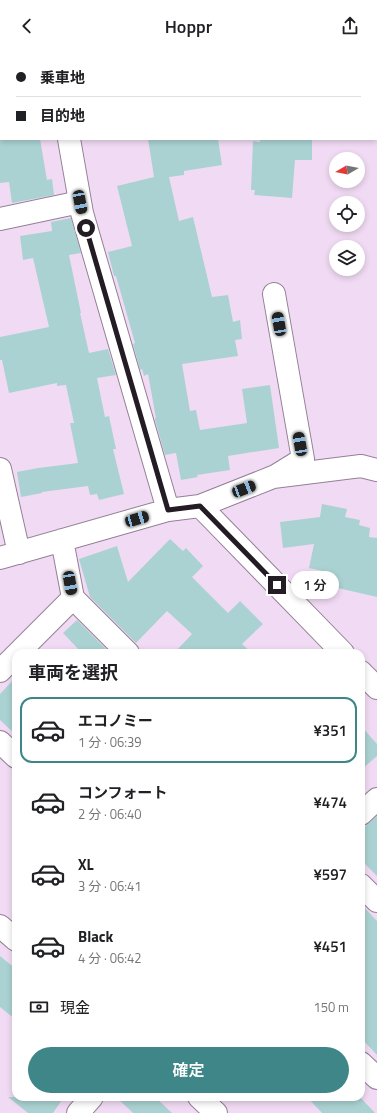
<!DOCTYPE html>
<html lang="ja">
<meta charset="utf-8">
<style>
body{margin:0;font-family:"Titillium Web","Noto Sans JP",sans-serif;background:#f6f6f6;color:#202124;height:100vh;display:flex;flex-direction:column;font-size:15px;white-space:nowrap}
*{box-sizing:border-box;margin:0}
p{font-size:13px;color:#757577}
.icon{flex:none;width:22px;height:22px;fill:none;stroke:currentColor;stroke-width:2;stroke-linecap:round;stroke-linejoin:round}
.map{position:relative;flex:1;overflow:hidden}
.sheet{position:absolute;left:12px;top:597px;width:353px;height:452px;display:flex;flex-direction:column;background:#fff;border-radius:12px;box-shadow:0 2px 6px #0003}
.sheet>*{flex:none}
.banner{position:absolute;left:0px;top:0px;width:377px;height:88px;box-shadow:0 2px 6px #0003;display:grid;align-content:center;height:88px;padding:0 16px;background:#fff}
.needle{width:26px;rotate:261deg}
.fabs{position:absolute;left:329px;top:100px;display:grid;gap:8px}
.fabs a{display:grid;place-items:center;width:36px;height:36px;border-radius:50%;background:#fff;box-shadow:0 2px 6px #0003;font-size:20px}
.end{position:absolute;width:18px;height:18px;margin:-9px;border:5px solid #241c25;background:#fff;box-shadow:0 0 0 2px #fff}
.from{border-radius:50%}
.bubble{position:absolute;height:28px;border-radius:14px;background:#fff;box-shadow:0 2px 6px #0003;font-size:13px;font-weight:600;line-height:28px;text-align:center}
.car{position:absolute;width:12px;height:24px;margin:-12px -6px;border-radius:5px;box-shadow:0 0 3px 1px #0007;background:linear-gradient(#222 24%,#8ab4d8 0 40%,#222 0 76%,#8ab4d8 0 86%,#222 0)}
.banner b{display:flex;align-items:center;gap:14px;height:38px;font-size:15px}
.banner b+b{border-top:1px solid #e0e0e0}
.banner i{width:10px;height:10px;background:#202124}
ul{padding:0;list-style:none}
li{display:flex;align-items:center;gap:12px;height:66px;margin:0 8px 6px;padding:0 8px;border:2px solid transparent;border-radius:12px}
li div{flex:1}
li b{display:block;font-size:15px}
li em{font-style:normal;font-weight:600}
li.active{border-color:#3e8687}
li>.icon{width:36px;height:36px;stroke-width:1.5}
h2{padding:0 16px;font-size:18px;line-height:48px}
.pay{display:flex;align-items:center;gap:10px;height:44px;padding:0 16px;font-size:15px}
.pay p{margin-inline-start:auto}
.button{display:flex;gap:8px;margin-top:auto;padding:8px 16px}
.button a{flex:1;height:46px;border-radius:24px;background:#3e8687;color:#fff;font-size:16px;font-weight:600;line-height:46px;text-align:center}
header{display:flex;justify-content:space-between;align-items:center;height:52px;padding:0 16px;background:#fff;font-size:18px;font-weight:600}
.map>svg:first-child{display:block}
</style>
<header><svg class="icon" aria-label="back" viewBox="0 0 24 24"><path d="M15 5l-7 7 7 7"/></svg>Hoppr<svg class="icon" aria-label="share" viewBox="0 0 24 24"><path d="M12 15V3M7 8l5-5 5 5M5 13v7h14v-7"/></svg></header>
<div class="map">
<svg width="377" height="1061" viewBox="0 0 377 1061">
<rect width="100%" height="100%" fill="#f1dbf4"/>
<path fill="#abd2d2" d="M 0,87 L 40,87 L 47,128 L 52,127 L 54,143 L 12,151 L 9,130 L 0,131 Z
M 148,87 L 218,87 L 222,113 L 184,119 L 184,123 L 169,125 L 179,169 L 193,165 L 212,245 L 228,243 L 233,270 L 240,268 L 242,287 L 235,288 L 238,304 L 182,312 L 190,359 L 196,358 L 200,378 L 247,371 L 242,337 L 270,333 L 279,396 L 228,404 L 230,418 L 197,423 L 198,425 L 181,428 L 176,401 L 165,403 L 155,368 L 155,366 L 156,366 L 148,322 L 144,324 L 142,317 L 140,318 L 133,292 L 135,291 L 116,224 L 114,224 L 108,200 L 132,194 L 117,134 L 154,125 Z
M 260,87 L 312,87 L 312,108 L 295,108 L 292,146 L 254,143 L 255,138 L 251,138 L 253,89 L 260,90 Z
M 71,166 L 81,201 L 69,203 L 81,261 L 80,261 L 89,301 L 108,297 L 116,323 L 97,326 L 105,365 L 109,364 L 116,397 L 113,397 L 124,442 L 99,448 L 97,442 L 90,443 L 88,434 L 42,440 L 42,441 L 21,445 L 17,420 L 38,416 L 78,411 L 70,371 L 74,371 L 66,333 L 57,334 L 57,331 L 9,341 L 2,308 L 0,308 L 0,285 L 49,275 L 33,206 L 23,208 L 20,184 L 52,179 L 51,170 Z
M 322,452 L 347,457 L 345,465 L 360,468 L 359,473 L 370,476 L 369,485 L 377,486 L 377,545 L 329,534 L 332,521 L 309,516 L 314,492 L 283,496 L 280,470 L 320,465 Z
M 170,487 L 183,499 L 186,496 L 203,514 L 192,525 L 228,561 L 240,549 L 263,572 L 242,592 L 252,601 L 174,601 L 192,582 L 167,559 L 136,591 L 90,545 L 79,507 L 117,494 L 128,530 Z
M 77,568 L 110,601 L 82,601 L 63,581 Z
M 16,625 L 16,683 L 0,668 L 0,642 Z
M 361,674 L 377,692 L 377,704 L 361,718 Z
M 377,764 L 377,824 L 361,808 L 361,778 Z
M 361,852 L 377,869 L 377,1003 L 361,986 Z
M 0,904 L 16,917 L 16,968 L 0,955 Z
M 8,1045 L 64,1045 L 53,1061 L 28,1061 Z
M 116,1045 L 155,1045 L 172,1061 L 133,1061 Z
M 307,1045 L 360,1045 L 375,1061 L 322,1061 Z"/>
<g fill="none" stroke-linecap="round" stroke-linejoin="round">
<defs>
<path id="minor" d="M 53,0 L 53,1
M 214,1 L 214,0
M 376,5 L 377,5
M 376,61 L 377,61
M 69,87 L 82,161 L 168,458
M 0,167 L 80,150
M 274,242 L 303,407 L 277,423
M 0,417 L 19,501
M 200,454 L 343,601
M 0,506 L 168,458 L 200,454 L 273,425 L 361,414 L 377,418
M 73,546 L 128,601
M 18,601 L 73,546 L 62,488
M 0,619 L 16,603
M 361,620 L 377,636
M 0,690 L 16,705
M 361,762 L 377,747
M 361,833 L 377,849
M 0,874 L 16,888
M 361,1011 L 377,1026
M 199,1045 L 216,1061
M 78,1061 L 92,1045"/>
</defs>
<use href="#minor" stroke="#948096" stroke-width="24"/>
<use href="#minor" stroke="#fff" stroke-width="22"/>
</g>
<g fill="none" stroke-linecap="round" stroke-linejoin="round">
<path stroke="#241c25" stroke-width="5" d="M 86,176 L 168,458 L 200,454 L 277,533"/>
</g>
</svg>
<div class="fabs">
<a><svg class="needle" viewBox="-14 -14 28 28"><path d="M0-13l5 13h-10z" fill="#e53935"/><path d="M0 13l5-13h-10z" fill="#757577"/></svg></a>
<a><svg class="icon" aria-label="locate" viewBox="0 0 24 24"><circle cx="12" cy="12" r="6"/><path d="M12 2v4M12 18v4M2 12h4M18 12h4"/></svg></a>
<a><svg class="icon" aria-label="layers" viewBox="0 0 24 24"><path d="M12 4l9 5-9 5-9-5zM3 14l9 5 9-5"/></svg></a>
</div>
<i class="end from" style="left:86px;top:176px"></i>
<i class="end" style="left:277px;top:533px"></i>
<div class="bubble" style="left:291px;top:519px;width:48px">1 分</div>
<i class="car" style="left:80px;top:150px;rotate:169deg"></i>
<i class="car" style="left:279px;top:272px;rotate:350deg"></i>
<i class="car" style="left:300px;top:392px;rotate:350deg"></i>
<i class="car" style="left:244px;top:437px;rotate:69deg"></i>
<i class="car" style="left:137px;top:467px;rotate:74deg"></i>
<i class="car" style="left:70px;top:531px;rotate:170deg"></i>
<div class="banner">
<b><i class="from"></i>乗車地</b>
<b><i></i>目的地</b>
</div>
<section class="sheet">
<h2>車両を選択</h2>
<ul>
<li class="active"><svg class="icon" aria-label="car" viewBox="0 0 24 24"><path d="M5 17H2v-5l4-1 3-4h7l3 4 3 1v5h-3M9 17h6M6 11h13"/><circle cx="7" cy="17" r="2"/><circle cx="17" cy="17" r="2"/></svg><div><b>エコノミー</b><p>1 分 · 06:39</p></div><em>¥351</em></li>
<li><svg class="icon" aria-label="car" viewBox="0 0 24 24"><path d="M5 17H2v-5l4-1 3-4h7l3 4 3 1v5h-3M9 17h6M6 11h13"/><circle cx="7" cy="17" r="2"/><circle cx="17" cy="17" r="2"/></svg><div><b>コンフォート</b><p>2 分 · 06:40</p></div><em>¥474</em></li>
<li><svg class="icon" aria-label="car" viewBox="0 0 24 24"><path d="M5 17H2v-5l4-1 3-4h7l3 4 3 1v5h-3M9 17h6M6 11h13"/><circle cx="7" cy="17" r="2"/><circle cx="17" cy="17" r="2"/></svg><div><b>XL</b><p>3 分 · 06:41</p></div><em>¥597</em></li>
<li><svg class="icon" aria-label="car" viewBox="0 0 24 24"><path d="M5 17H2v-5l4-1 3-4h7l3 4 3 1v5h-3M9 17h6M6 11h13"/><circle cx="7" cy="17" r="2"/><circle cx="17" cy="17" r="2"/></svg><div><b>Black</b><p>4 分 · 06:42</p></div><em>¥451</em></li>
</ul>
<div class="pay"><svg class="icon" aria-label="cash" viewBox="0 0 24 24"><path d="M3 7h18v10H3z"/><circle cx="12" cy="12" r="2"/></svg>現金<p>150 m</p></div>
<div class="button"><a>確定</a></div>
</section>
</div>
